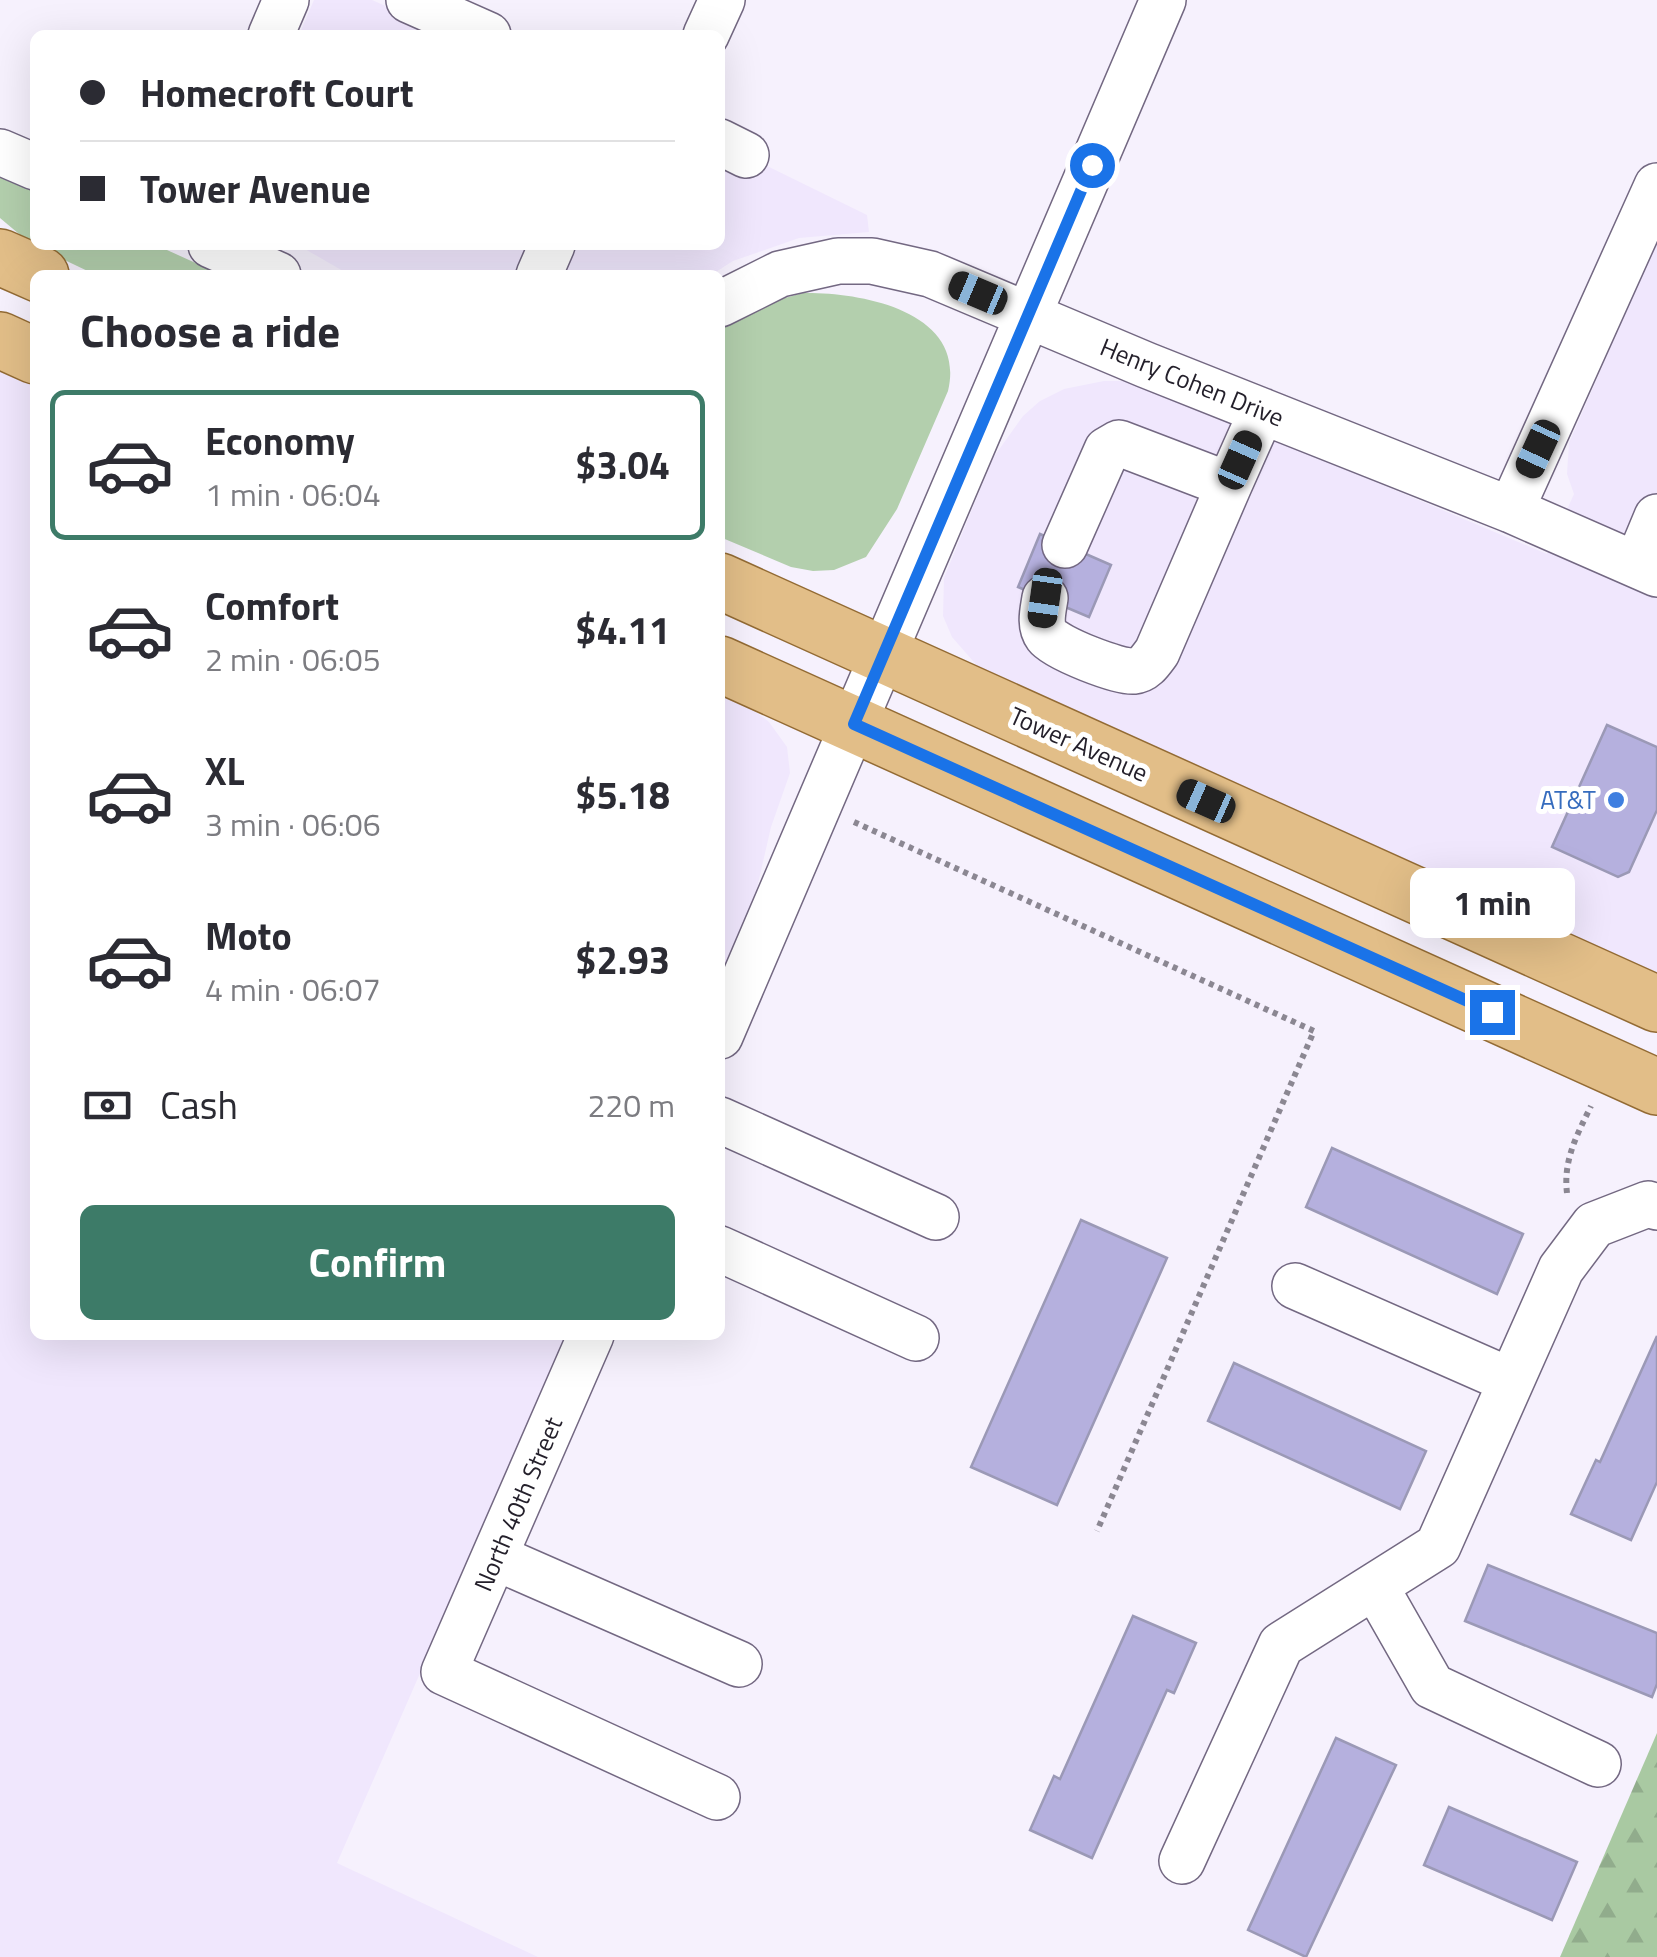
<!DOCTYPE html>
<meta charset="utf-8">
<style>
body{margin:0;font-family:"Titillium Web",sans-serif;background:#f7f7f7;color:#2b2b33;height:100vh;display:flex;flex-direction:column;font-size:38px;white-space:nowrap}
*{box-sizing:border-box;margin:0}
p{font-size:32px;color:#7c7c81}
.icon{flex:none;width:55px;height:55px;fill:none;stroke:currentColor;stroke-width:2;stroke-linecap:round;stroke-linejoin:round}
.map{position:relative;flex:1;overflow:hidden}
.panel{position:absolute;left:30px;top:270px;width:695px;height:1070px;display:flex;flex-direction:column;background:#fff;border-radius:15px;box-shadow:0 10px 40px #0002}
.panel>*{flex:none}
.guide{position:absolute;left:30px;top:30px;width:695px;height:220px;border-radius:15px;box-shadow:0 10px 40px #0002;display:grid;align-content:center;height:220px;padding:0 50px;background:#fff}
.end{position:absolute;width:45px;height:45px;margin:-22px;border:12px solid #1a73e8;background:#fff;box-shadow:0 0 0 5px #fff}
.from{border-radius:50%}
.bubble{position:absolute;height:70px;border-radius:15px;background:#fff;box-shadow:0 10px 40px #0002;font-size:32px;font-weight:700;line-height:70px;text-align:center}
.car{position:absolute;width:30px;height:60px;margin:-30px -15px;border-radius:12px;box-shadow:0 0 8px 2px #0007;background:linear-gradient(#222 24%,#8ab4d8 0 40%,#222 0 76%,#8ab4d8 0 86%,#222 0)}
.guide b{display:flex;align-items:center;gap:35px;height:95px;font-size:38px}
.guide b+b{border-top:2px solid #e1e1e2}
.guide i{width:25px;height:25px;background:#2b2b33}
ul{padding:0;list-style:none}
li{display:flex;align-items:center;gap:30px;height:150px;margin:0 20px 15px;padding:0 30px;border:5px solid transparent;border-radius:15px}
li div{flex:1}
li b{display:block;font-size:38px}
li em{font-style:normal;font-weight:700}
li.selected{border-color:#3d7b68}
li>.icon{width:90px;height:90px;stroke-width:1.5}
h2{padding:0 50px;font-size:45px;line-height:120px}
.pay{display:flex;align-items:center;gap:25px;height:110px;padding:0 50px;font-size:38px}
.pay p{margin-inline-start:auto}
.button{display:flex;gap:20px;margin-top:auto;padding:20px 50px}
.button a{flex:1;height:115px;border-radius:15px;background:#3d7b68;color:#fff;font-size:40px;font-weight:700;line-height:115px;text-align:center}
.map>svg:first-child{display:block}
</style>
<div class="map">
<svg width="1657" height="1957" viewBox="0 0 1657 1957">
<defs>
<pattern id="forest-firs" width="22" height="20" patternUnits="userSpaceOnUse" patternTransform="scale(2.5)"><rect width="22" height="20" fill="#a9c9a2"/><path d="M5 1l3.5 6h-7zM16 11l3.5 6h-7z" fill="#91ac8c"/></pattern>
</defs>
<rect width="100%" height="100%" fill="#f6f1fd"/>
<path fill="#f0e7fd" d="M 314,0 L 372,0 L 451,35 L 299,35 Z
M 720,153 L 753,159 L 867,215 L 869,232 L 799,238 L 733,261 L 711,275 L 350,275 L 298,245 L 720,245 Z
M 1657,240 L 1657,976 L 980,669 L 952,637 L 943,616 L 944,578 L 993,458 L 1023,416 L 1040,401 L 1064,389 L 1104,381 L 1131,381 L 1171,396 L 1547,554 L 1574,494 L 1567,474 L 1569,443 Z
M 0,369 L 35,384 L 35,1335 L 568,1335 L 337,1863 L 538,1957 L 0,1957 Z
M 720,693 L 747,705 L 769,722 L 787,747 L 790,773 L 771,827 L 749,923 L 720,988 Z"/>
<path fill="#b3cfad" d="M 0,173 L 35,189 L 35,245 L 156,245 L 222,275 L 96,275 L 31,244 L 0,218 Z
M 803,293 C 861,292 967,311 948,391 L 897,509 L 866,557 L 834,570 L 813,571 L 791,567 L 720,537 L 720,329 L 774,301 Z"/>
<path fill="url(#forest-firs)" d="M 1657,1733 L 1657,1957 L 1560,1957 Z"/>
<path fill="#b5b0de" stroke="#9b99b6" stroke-width="2.5" d="M 1040,534 L 1111,565 L 1089,617 L 1018,587 Z
M 1607,725 L 1657,747 L 1657,810 L 1629,872 L 1618,877 L 1552,847 Z
M 1332,1148 L 1523,1234 L 1497,1294 L 1306,1207 Z
M 1081,1220 L 1167,1258 L 1057,1505 L 971,1467 Z
M 1657,1336 L 1657,1482 L 1631,1540 L 1571,1514 L 1596,1460 L 1600,1462 Z
M 1234,1363 L 1426,1451 L 1400,1509 L 1208,1421 Z
M 1488,1565 L 1657,1633 L 1657,1684 L 1652,1697 L 1465,1621 Z
M 1133,1616 L 1196,1643 L 1174,1693 L 1167,1690 L 1092,1858 L 1030,1830 L 1054,1776 L 1060,1779 Z
M 1336,1738 L 1396,1765 L 1306,1957 L 1248,1930 Z
M 1449,1807 L 1577,1862 L 1552,1920 L 1424,1865 Z"/>
<g fill="none" stroke-linecap="round" stroke-linejoin="round">
<defs>
<path id="minor" d="M 409,0 L 488,35
M 271,35 L 286,0
M 706,35 L 722,0
M 720,142 L 746,155
M 0,152 L 35,167
M 211,245 L 278,275
M 539,275 L 552,245
M 720,304 L 780,274 L 838,261 L 872,261 L 930,274 L 1146,365 L 1511,510 L 1657,574
M 1229,485 L 1262,411
M 1511,510 L 1657,186
M 1637,565 L 1657,517
M 1045,598 C 1043,611 1039,625 1047,636 C 1056,648 1120,673 1134,671 C 1145,670 1151,660 1157,652 L 1229,485 L 1119,443 L 1107,450 L 1065,545
M 720,1036 L 1163,0
M 720,1120 L 936,1217
M 720,1249 L 916,1338
M 1295,1286 L 1511,1381
M 591,1335 L 444,1672 L 717,1797
M 495,1557 L 739,1664
M 1375,1586 L 1432,1686 L 1598,1764
M 1182,1861 L 1281,1645 L 1438,1546 L 1561,1269 L 1594,1225 L 1648,1204 L 1657,1207"/>
<path id="major" d="M 0,257 L 41,275
M 0,340 L 35,356
M 720,581 L 1657,1004
M 720,664 L 1657,1087"/>
</defs>
<use href="#minor" stroke="#736882" stroke-width="48"/>
<use href="#major" stroke="#936b34" stroke-width="58"/>
<path stroke="#8b8792" stroke-width="6" stroke-dasharray="5 5" stroke-linecap="butt" d="M 854,822 L 1314,1031 L 1097,1531
M 1567,1193 C 1563,1160 1577,1135 1591,1106"/>
<use href="#minor" stroke="#fff" stroke-width="45"/>
<use href="#major" stroke="#e2be88" stroke-width="55"/>
</g>
<g fill="none" stroke-linecap="round" stroke-linejoin="round">
<path stroke="#1a73e8" stroke-width="12" d="M 1092,165 L 854,724 L 1492,1012"/>
</g>
<circle fill="#3f7fe0" stroke="#fff" stroke-width="4" cx="1616" cy="800" r="10"/>
<g text-anchor="middle" stroke-width="10" stroke-linejoin="round" paint-order="stroke">
<g font-size="25" fill="#24202b" stroke="#fff">
<text transform="translate(1192 382) rotate(22)" y="9">Henry Cohen Drive</text>
<text transform="translate(1079 744) rotate(24)" y="9">Tower Avenue</text>
<text transform="translate(518 1504) rotate(-67)" y="9">North 40th Street</text>
</g>
<g font-size="25" fill="#366cbe" stroke="#fff" text-anchor="end">
<text x="1596" y="809">AT&amp;T</text>
</g>
</g>
</svg>
<i class="end from" style="left:1092px;top:165px"></i>
<i class="end" style="left:1492px;top:1012px"></i>
<div class="bubble" style="left:1410px;top:868px;width:165px">1 min</div>
<i class="car" style="left:978px;top:293px;rotate:293deg"></i>
<i class="car" style="left:1538px;top:449px;rotate:205deg"></i>
<i class="car" style="left:1240px;top:460px;rotate:24deg"></i>
<i class="car" style="left:1045px;top:598px;rotate:188deg"></i>
<i class="car" style="left:1206px;top:801px;rotate:294deg"></i>
<div class="guide">
<b><i class="from"></i>Homecroft Court</b>
<b><i></i>Tower Avenue</b>
</div>
<section class="panel">
<h2>Choose a ride</h2>
<ul>
<li class="selected"><svg class="icon" aria-label="car" viewBox="0 0 24 24"><path d="M5 17H2v-5l4-1 3-4h7l3 4 3 1v5h-3M9 17h6M6 11h13"/><circle cx="7" cy="17" r="2"/><circle cx="17" cy="17" r="2"/></svg><div><b>Economy</b><p>1 min · 06:04</p></div><em>$3.04</em></li>
<li><svg class="icon" aria-label="car" viewBox="0 0 24 24"><path d="M5 17H2v-5l4-1 3-4h7l3 4 3 1v5h-3M9 17h6M6 11h13"/><circle cx="7" cy="17" r="2"/><circle cx="17" cy="17" r="2"/></svg><div><b>Comfort</b><p>2 min · 06:05</p></div><em>$4.11</em></li>
<li><svg class="icon" aria-label="car" viewBox="0 0 24 24"><path d="M5 17H2v-5l4-1 3-4h7l3 4 3 1v5h-3M9 17h6M6 11h13"/><circle cx="7" cy="17" r="2"/><circle cx="17" cy="17" r="2"/></svg><div><b>XL</b><p>3 min · 06:06</p></div><em>$5.18</em></li>
<li><svg class="icon" aria-label="car" viewBox="0 0 24 24"><path d="M5 17H2v-5l4-1 3-4h7l3 4 3 1v5h-3M9 17h6M6 11h13"/><circle cx="7" cy="17" r="2"/><circle cx="17" cy="17" r="2"/></svg><div><b>Moto</b><p>4 min · 06:07</p></div><em>$2.93</em></li>
</ul>
<div class="pay"><svg class="icon" aria-label="cash" viewBox="0 0 24 24"><path d="M3 7h18v10H3z"/><circle cx="12" cy="12" r="2"/></svg>Cash<p>220 m</p></div>
<div class="button"><a>Confirm</a></div>
</section>
</div>
